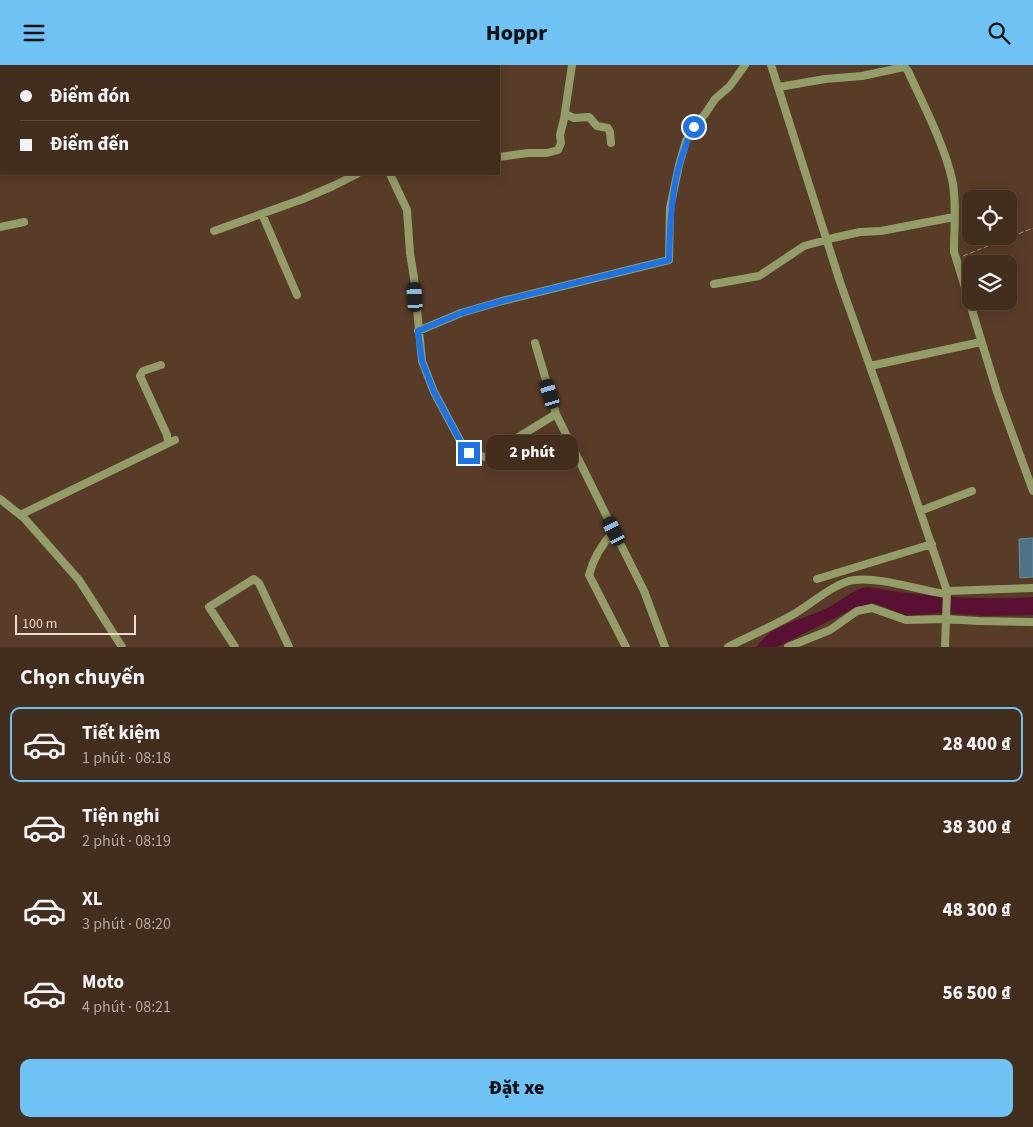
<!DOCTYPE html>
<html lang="vi">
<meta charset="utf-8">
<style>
body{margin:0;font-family:"Source Sans 3",sans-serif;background:#4a3526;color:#f1f3f6;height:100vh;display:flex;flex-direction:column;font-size:19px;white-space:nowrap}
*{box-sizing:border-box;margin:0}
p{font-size:16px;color:#afa8a4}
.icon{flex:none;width:28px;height:28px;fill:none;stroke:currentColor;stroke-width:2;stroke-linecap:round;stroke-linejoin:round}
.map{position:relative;height:582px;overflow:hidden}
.sheet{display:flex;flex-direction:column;background:#432d1d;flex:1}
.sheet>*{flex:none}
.hud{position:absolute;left:0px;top:0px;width:500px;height:110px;box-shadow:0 2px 12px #0003,0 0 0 1px #5b493b;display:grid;align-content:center;height:110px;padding:0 20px;background:#432d1d}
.tools{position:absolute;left:962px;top:125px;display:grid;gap:10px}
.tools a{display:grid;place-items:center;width:55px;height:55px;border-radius:10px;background:#432d1d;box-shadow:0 2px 12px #0003,0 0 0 1px #5b493b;font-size:25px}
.scale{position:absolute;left:15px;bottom:12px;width:121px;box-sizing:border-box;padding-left:5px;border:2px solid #ecdace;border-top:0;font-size:14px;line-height:18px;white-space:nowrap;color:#ecdace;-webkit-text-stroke:4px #593c27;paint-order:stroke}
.end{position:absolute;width:22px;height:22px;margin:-11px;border:6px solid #1a73e8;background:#fff;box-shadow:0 0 0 2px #fff}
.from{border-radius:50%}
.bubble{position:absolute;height:35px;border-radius:10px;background:#432d1d;box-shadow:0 2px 12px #0003,0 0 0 1px #5b493b;font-size:16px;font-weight:800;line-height:35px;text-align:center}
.car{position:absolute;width:15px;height:30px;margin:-15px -8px;border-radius:6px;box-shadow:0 0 4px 1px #0007;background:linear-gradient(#222 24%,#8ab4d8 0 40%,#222 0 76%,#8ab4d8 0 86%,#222 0)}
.hud b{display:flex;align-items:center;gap:18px;height:48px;font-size:19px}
.hud b+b{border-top:1px solid #5b493b}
.hud i{width:12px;height:12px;background:#f1f3f6}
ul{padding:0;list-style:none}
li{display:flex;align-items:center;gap:15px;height:75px;margin:0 10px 8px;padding:0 10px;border:2px solid transparent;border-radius:10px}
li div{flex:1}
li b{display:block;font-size:19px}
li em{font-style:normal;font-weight:800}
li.current{border-color:#6fc2f4}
li>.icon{width:45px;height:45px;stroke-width:1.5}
h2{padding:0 20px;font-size:22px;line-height:60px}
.primary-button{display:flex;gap:10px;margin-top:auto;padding:10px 20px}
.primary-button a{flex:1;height:58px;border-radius:10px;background:#6fc2f4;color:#111;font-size:20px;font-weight:800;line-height:58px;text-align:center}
header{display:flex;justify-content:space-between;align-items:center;height:65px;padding:0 20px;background:#6fc2f4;color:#111;font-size:22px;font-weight:800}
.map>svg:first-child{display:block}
</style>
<header><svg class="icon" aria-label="menu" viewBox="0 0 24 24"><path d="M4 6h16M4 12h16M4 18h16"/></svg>Hoppr<svg class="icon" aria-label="search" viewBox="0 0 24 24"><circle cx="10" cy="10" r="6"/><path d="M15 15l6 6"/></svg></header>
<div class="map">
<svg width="1033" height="582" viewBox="0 0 1033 582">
<rect width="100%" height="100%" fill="#593c27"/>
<path fill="#591032" d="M 868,522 C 923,532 977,535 1033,532 L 1033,550 L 988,551 L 942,548 L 907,551 L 882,541 L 872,538 L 853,544 L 777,582 L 756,582 C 762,575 768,568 776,564 C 792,555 811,551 827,543 C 842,536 852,524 868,522 Z"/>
<path fill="#4f7288" stroke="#6c8fa6" d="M 1033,473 L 1033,512 L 1020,513 L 1019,474 Z"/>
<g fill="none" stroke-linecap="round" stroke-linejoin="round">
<path stroke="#a99281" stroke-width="1" stroke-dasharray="5 2.5" stroke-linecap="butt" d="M 963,191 L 1033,163"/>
<path stroke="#939d67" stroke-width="8" d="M 348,0 L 349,1
M 771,0 L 840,217 L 894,369 L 947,526 L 945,582
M 903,0 L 908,6 C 923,39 944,79 952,114 C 957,137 954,163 954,187 L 956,193 L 997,327 L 1033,426
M 195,1 L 199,0
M 471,1 L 474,0
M 779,22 L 825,14 L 862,11 L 904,2
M 565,49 L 574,53 L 589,52 L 597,61 L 608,63 L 610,67 L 611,78
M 499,92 L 528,88 L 547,88 L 558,85 L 561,78 L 560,70 L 564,54 L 572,0
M 390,109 L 407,145 L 410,188 L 414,213 L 422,296 L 434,327 L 464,383 L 469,389 L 486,392 L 556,349
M 262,149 L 297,230
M 0,162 L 24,157
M 214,166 L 303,134 L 333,121 L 357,109
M 714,219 L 759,211 L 804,181 L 833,173 L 860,167 L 881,166 L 954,152
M 418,266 L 461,248 L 502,236 L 669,195 L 670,143 L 679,100 L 686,76 L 694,62 L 705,49 L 715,34 L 730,21 L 745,0
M 535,278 L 556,349 L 614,466 C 603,478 593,494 589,510 L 626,582
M 161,300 L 143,306 L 140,311 L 167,370 L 168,377
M 870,301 L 981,277
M 0,434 L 24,453 L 79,515 L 122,582
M 920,446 L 972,426
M 20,450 L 175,375
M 614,466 L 644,526 L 665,582
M 817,514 L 932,479
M 947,526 L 1033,523
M 235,582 L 209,542 L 254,514 L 259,518 L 289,582
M 728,582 C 750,571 773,561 794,549 C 811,539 836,517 854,515 C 882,512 918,525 946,529
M 788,582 L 830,565 L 857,546 L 872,543 L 906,555 L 946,554 L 978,556 L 1033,557"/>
</g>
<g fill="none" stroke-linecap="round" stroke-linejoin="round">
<path stroke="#1a73e8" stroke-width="6" d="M 469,388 L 464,383 L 434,327 L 422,296 L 418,266 L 461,248 L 502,236 L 669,195 C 670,150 672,103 694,62"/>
</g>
</svg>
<div class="tools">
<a><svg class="icon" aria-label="locate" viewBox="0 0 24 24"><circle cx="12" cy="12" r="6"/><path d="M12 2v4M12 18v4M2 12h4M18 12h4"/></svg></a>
<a><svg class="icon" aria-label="layers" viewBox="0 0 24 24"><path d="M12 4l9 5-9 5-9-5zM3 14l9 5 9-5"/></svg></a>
</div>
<div class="scale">100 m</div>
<i class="end from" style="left:694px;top:62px"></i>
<i class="end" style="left:469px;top:388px"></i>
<div class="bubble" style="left:486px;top:370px;width:92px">2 phút</div>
<i class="car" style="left:415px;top:232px;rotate:356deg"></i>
<i class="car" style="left:550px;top:329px;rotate:343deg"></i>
<i class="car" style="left:614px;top:466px;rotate:334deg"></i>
<div class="hud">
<b><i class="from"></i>Điểm đón</b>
<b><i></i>Điểm đến</b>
</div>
</div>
<section class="sheet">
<h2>Chọn chuyến</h2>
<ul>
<li class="current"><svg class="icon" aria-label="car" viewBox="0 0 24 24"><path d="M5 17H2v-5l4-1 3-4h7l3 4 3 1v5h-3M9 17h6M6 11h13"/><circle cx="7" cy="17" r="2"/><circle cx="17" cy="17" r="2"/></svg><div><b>Tiết kiệm</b><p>1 phút · 08:18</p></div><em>28 400 ₫</em></li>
<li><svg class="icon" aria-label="car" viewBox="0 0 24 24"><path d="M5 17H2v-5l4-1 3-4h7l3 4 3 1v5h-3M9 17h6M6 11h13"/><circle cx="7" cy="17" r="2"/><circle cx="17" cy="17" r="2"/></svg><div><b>Tiện nghi</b><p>2 phút · 08:19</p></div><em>38 300 ₫</em></li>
<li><svg class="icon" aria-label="car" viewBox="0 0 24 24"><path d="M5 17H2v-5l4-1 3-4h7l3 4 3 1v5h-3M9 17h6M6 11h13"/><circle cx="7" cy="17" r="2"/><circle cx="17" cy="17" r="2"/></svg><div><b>XL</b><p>3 phút · 08:20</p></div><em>48 300 ₫</em></li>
<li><svg class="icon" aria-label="car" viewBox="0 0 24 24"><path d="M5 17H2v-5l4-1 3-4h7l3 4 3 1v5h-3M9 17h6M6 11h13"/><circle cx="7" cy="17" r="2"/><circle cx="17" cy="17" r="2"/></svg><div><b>Moto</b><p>4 phút · 08:21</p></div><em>56 500 ₫</em></li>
</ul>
<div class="primary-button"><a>Đặt xe</a></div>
</section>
